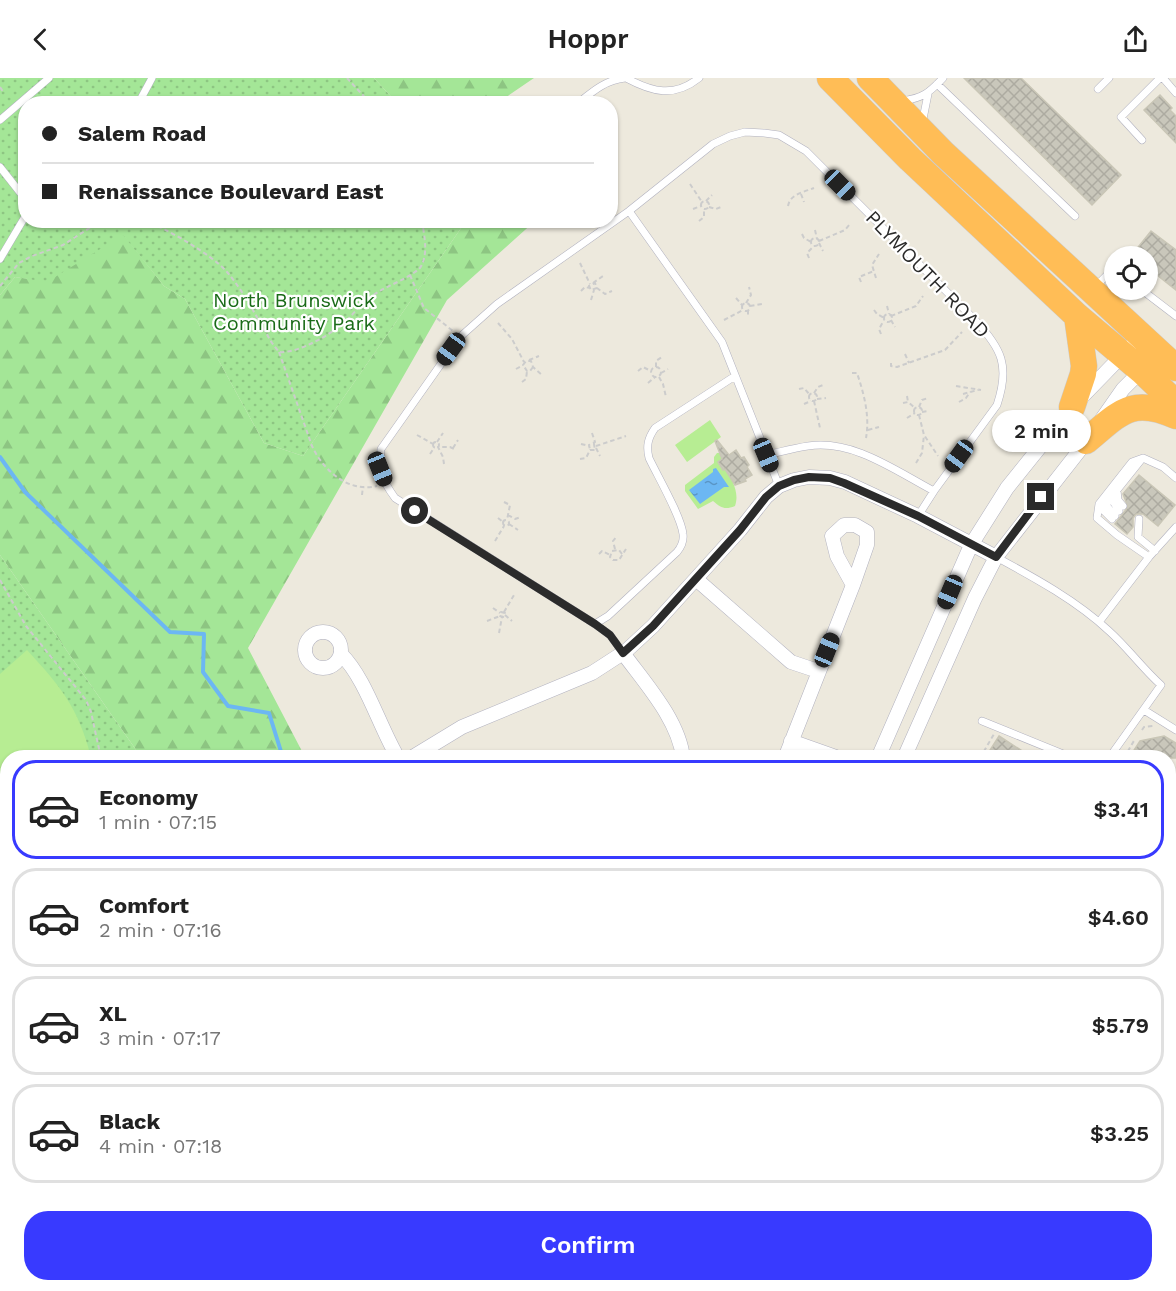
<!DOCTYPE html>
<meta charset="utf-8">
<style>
body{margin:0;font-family:"Work Sans",sans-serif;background:#f6f6f6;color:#222;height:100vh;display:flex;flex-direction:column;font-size:22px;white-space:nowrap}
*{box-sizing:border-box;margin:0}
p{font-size:20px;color:#767676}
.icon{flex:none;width:33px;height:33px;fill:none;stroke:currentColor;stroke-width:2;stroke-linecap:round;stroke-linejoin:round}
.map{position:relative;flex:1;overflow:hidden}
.panel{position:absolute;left:0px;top:672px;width:1176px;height:542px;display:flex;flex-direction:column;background:#fff;border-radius:24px 24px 0 0;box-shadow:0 2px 4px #0004}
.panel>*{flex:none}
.top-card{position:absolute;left:18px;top:18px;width:600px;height:132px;border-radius:24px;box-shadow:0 2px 4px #0004;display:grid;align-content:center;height:132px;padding:0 24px;background:#fff}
.fabs{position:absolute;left:1104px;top:168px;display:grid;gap:12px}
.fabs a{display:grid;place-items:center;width:54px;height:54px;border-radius:50%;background:#fff;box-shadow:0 2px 4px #0004;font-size:30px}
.end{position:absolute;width:27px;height:27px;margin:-14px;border:8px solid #2b2b2b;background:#fff;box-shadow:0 0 0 3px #fff}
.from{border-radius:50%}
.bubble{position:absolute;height:42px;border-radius:21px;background:#fff;box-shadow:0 2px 4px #0004;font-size:20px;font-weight:600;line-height:42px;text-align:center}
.car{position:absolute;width:18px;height:36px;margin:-18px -9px;border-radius:8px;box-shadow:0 0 4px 2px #0007;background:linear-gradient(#222 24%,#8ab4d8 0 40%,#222 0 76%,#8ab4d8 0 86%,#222 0)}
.top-card b{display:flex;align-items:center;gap:21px;height:57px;font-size:22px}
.top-card b+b{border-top:2px solid #e0e0e0}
.top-card i{width:15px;height:15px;background:#222}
ul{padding:10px 0 0;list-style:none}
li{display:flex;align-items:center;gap:18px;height:99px;margin:0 12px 9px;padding:0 12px;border:3px solid #e0e0e0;border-radius:24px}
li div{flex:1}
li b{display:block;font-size:22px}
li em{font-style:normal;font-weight:600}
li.on{border-color:#383aff}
li>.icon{width:54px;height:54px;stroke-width:1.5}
.cta{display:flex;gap:12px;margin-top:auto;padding:12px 24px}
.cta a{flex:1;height:69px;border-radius:24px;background:#383aff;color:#fff;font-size:24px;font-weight:600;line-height:69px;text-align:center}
header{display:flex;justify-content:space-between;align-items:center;height:78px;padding:0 24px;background:#fff;font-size:27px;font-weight:600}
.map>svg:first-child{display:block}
</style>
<header><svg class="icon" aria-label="back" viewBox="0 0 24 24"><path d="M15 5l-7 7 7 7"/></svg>Hoppr<svg class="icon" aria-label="share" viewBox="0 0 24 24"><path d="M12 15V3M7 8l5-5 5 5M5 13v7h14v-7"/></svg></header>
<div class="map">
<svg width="1176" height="1213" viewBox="0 0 1176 1213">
<defs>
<pattern id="forest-firs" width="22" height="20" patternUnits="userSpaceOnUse" patternTransform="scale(1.5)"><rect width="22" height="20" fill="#a4e697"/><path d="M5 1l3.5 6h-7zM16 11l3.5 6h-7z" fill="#8dc582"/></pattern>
<pattern id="park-dots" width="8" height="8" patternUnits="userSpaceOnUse" patternTransform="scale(1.5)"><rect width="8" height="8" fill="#a4e697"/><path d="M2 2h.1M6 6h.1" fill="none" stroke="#8dc582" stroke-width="1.8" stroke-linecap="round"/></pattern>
<pattern id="water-ripples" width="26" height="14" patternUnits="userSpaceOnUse" patternTransform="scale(1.5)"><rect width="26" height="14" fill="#6cb7f3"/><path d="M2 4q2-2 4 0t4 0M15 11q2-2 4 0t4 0" fill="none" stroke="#5995c5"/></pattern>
<pattern id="building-cross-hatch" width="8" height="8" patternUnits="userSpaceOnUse" patternTransform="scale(1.5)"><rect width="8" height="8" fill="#c9c7bb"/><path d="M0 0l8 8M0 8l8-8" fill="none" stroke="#adaba1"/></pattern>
</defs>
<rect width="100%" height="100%" fill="#ede9dd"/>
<path fill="url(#forest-firs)" d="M 374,0 L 534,0 L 496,26 L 397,25 Z
M 466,143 L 535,143 L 447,222 L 248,570 L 305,679 L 141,679 L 0,477 L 0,217 L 15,199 L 47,203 L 123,156 L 164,208 L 185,221 L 264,365 L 303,378 Z
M 7,846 L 8,1206 L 127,1206 L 120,1213 L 0,1213 L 0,859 Z
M 1176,1001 L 1176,1133 L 1169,1138 L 1169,1006 Z"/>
<path fill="url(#park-dots)" d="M 0,0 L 374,0 L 397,25 L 26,26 L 26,142 L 466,143 L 303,378 L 264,365 L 185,221 L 164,208 L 123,157 L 47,204 L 15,199 L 0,217 Z
M 0,477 L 141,679 L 8,680 L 8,846 L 0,859 Z"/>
<path fill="#b7ed93" d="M 710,342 L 721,359 L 687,384 L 675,367 Z
M 717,375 L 722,375 L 722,381 L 718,385 L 723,392 L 728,389 C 731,404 740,413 735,428 C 725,432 721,430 713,423 L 698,431 L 685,413 L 685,407 L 714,385 L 714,379 Z
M 27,572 C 61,609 78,629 91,679 L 8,680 L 7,809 L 0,814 L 0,596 Z"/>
<path fill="url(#water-ripples)" d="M 716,390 L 729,409 L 724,409 L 700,426 L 689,412 L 713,394 L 713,391 Z"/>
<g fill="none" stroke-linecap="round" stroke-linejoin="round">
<path stroke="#6cb7f3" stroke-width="4" d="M 0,379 L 25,414 L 170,554 L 204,556 L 203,594 L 228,628 L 269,635 L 283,680
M 1168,1087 L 1176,1082"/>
</g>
<path fill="url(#building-cross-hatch)" stroke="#c9c6b6" stroke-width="1.5" d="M 964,0 L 1021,0 L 1121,97 L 1092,127 Z
M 1160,17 L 1172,30 L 1170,32 L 1176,38 L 1176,65 L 1144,32 Z
M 1151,153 L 1176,172 L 1176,212 L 1148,190 L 1148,178 L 1131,178 Z
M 717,362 L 729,377 L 736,372 L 741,380 L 744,379 L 749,387 L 747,389 L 752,397 L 745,401 L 746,403 L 735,407 L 725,391 L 723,392 L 718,384 L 722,381 L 715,363 Z
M 1139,397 L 1175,427 L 1158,448 L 1143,436 L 1136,436 L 1133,440 L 1133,449 L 1127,456 L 1115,446 L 1128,429 L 1123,416 Z
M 999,658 L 1033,680 L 985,680 Z
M 1164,658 L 1176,665 L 1176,680 L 1129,680 L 1140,663 Z"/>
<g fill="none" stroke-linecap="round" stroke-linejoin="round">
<defs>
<path id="lane" d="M 626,0 C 652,14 674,20 699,0
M 1163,0 L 1176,15
M 937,6 L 1075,138
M 1098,11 L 1109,0
M 902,23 C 923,20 929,15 943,0
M 138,26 L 152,0
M 577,26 C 592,14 605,2 625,0
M 0,42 L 49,0
M 922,46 L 928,16
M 1142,62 L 1121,39 L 1160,0
M 0,89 L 26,122
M 629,133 L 722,264 L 779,408
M 0,181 L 26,137
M 1095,209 L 1114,190
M 1142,212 L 1176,238
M 766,377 C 780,374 794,370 808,368 C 853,361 896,393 934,413
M 1117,412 L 1111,420 L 1119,433
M 1111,420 L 1106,427 L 1115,438
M 1106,427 L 1104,433 L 1112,441
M 1123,428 L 1118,422 L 1117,412 L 1141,382
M 1139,441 L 1138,459 L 1155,473
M 996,479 C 1035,500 1077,523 1109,553 C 1128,570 1142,590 1161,607 L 1109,680
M 1149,479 L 1117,457 L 1097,440 L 1099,426 L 1132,384 L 1143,380 L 1163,389 L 1176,400
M 1099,544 L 1149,479 L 1176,449
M 595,546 L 608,538 L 677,474 C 681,469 684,463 683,456 C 681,438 658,399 649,380 C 646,368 648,360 655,350 L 735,298
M 623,575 L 610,557 L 595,546 L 395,420 C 382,402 379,394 381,371 L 460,259 L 497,226 L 629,133 L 713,66 L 730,58 L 745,54 L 764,55 L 779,57 L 806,73 L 975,242 C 1002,271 1010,288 997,327 L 934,413 L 918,438
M 1144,632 L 1176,652
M 982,643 L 1073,680
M 1168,735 L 1176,731"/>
<path id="street" d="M 1102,341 L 1123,311 L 1145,289
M 696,501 L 791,584 L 818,593
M305 572a18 18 0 1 1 36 0a18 18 0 1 1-36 0Z
M 623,575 C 644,604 679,642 683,680
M 341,576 C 366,601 379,648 398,680
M 791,663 L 839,680
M 411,680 L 462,649 L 592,595 L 626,573 L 653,548 L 740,452 L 766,419 L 779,408 L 794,402 L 809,399 L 830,400 L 845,404 L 918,438 L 996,479
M 785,680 L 853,507 L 867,467 L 867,454 L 855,447 L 844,447 L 832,458 L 837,478 L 853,507
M 878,680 L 971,467 L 1007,410 L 1072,329 L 1140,259
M 904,680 L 975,520 L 996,479 L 1090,359
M 1168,955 L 1176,950
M 958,1206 L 987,1213
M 225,1213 L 233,1206
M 448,1213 L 453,1206
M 662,1213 L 664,1206
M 682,1213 L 685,1206
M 1165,1213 L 1176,1207"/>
<path id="highway" d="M 830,0 L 910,81 L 1077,238 L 1142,293 L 1176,325
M 870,0 L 943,75 L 1176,290
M 1072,329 L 1083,296 L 1084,288 L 1077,238
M 1086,363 C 1120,335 1131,318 1176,338"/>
</defs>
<use href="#lane" stroke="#b1b1bf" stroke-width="8"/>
<use href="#street" stroke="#b1b1bf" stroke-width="15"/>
<use href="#highway" stroke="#ccc" stroke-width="27"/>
<path stroke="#ccc" stroke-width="2" stroke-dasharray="4.5 3" stroke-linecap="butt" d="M 347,0 L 371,26
M 0,9 L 4,15
M 690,106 L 702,124
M 801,116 L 804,124
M701 127a4 4 0 1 1 8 0a4 4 0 1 1-8 0Z
M 706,123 L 712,117
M 788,128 C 790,116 804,114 814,110
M 709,129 L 716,131 L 721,129
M 693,131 L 701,128
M 144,142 C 167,151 211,176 227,194 C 245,215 258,242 272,265 L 279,274 C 298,276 336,254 349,240 C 357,232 362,224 372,218 C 387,207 407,202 420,190 C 429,176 424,158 422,142
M 699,143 L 704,139 L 704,131
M 815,152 L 817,161
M 802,156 L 804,160 L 811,164
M811 164a4 4 0 1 1 8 0a4 4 0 1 1-8 0Z
M 819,163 L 845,152 L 850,146
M 819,165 L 823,173
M 809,180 L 807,175 L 814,168
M 580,185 L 590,206
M 410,197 L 424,230 L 453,253
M 876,200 L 872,187 L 879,176
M 861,204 L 859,199 L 874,193
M 593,205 L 603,198
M 0,208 L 19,185 L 32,178 L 63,167 L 102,142
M 597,210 L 591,212 L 589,208 L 595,205 L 597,210 L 605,216 L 612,213
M 581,213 L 585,209 L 590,210
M 736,220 L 742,227
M 591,222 L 594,212
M 746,225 L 751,217 L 749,209
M742 229a4 4 0 1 1 8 0a4 4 0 1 1-8 0Z
M 750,228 L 762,226
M 887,228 L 889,236
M 748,232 L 748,239
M 874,232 L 877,236 L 884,240
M884 240a4 4 0 1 1 8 0a4 4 0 1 1-8 0Z
M 891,238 L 916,228 L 923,218
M 724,242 L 743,232
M 891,242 L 895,249
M 498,245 L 512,261 L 524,284
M 881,256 L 879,251 L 884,242
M 279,274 L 312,368 C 323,392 348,415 377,408
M 905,276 L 909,285
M 529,282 L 539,278
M 891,285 L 891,288 L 897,289 L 945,272 L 962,254
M 533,289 L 530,293 L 527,293 L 523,287 L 526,283 L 531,283 L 533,289 L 542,297
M 656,289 L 656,283 L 662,279
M651 294a5 5 0 1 1 10 0a5 5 0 1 1-10 0Z
M 516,291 L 523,287
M 638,293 L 643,289 L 651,293
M 661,295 L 668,291
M 852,295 L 857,295 C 864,316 870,338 866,360
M 659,299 L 663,306 L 666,319
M 522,304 L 526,301 L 527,293
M 648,305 L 655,299
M 956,308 L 981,312
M 799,311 L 804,310 L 810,317
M 814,315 L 818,309 L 823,307
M809 319a4 4 0 1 1 8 0a4 4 0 1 1-8 0Z
M 963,316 L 978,312
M 907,318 L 908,324
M 817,321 L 826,320
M 814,323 L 820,350
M 959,324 L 966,320 L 970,314
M 903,325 L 908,324 L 915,330
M 804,326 L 811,323
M 919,329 L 922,322 L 928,320
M914 333a4 4 0 1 1 8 0a4 4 0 1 1-8 0Z
M 922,334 L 929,333
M 919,337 L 924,357 L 938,378
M 907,340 L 915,335
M 868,352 L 879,349
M 592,355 L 595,364 L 593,365
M 417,357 L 433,366
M433 367a3 3 0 1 1 6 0a3 3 0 1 1-6 0Z
M 437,364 L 443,355
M 581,366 L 589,368
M 596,368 L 626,358
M 453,370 L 458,362
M 596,370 L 600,378
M 430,376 L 434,370
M 580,381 L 586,380 L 590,372 L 595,372 L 594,366 L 589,367 L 590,372
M 916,385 L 922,375 L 924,357
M 444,386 L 443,379 L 438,369 L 450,369 L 456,372
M 362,417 L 363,408
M 504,424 L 510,427 L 507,442
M 508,437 L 515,441 L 521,439
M 498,440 L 503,444
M503 445a3 3 0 1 1 6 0a3 3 0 1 1-6 0Z
M 509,446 L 518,452
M 495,463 L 504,448
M 615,471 L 613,463 L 617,458
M 599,476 L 602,473 L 610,477
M 622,476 L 619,472 L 612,473 L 610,479 L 613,482 L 619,482 L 626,471
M 0,502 L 26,548 L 86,622 L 91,634 L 101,680
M 493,530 L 500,535
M 501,534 L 505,535 L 503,539 L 500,538 Z
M 504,534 L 514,517
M 505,537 L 512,543
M 487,543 L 500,538
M 499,555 L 502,539
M 1142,652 L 1144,649 L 1153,648
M 980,680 L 994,656
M 1124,680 L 1135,661
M 1168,723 L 1176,719
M 0,826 L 8,824
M 616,1213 L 618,1206"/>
<use href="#lane" stroke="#fff" stroke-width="7"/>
<use href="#street" stroke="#fff" stroke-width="14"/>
<use href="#highway" stroke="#ffbd56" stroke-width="26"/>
</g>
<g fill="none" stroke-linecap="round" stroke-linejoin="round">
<path stroke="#2b2b2b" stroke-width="8" d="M 415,433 L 595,546 L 610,557 L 623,575 L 653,548 L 740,452 L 766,419 L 779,408 L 794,402 L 809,399 L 830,400 L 844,405 L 918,438 L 996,479 L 1041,419"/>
</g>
<g text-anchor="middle" stroke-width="4.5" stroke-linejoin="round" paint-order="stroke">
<g font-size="20" fill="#2b2b2b" stroke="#fff">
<text transform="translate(928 196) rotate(46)" y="7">PLYMOUTH ROAD</text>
</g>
<g font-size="20" fill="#1a6b18" stroke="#fff">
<text x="294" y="229">North Brunswick<tspan x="294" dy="23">Community Park</tspan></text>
</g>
</g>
</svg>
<div class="fabs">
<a><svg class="icon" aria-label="locate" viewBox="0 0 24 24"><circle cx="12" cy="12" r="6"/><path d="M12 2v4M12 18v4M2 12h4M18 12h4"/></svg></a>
</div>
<i class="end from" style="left:415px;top:433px"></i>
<i class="end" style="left:1041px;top:419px"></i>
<div class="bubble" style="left:992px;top:332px;width:99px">2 min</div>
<i class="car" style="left:840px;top:107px;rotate:135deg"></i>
<i class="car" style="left:451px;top:271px;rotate:216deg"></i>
<i class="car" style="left:766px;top:377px;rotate:157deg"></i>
<i class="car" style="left:959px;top:378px;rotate:216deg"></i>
<i class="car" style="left:380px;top:391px;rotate:158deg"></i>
<i class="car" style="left:950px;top:514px;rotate:203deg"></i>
<i class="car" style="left:827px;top:572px;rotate:22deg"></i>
<div class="top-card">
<b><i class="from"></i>Salem Road</b>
<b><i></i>Renaissance Boulevard East</b>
</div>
<section class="panel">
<ul>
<li class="on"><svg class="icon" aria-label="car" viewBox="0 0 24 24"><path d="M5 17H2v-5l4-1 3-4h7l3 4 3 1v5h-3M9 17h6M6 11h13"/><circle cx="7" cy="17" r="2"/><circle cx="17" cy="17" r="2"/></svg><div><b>Economy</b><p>1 min · 07:15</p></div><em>$3.41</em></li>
<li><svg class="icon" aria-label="car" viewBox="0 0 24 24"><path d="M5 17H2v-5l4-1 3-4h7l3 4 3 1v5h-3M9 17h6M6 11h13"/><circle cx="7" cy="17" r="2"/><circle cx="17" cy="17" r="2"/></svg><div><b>Comfort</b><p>2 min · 07:16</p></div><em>$4.60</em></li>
<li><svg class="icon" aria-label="car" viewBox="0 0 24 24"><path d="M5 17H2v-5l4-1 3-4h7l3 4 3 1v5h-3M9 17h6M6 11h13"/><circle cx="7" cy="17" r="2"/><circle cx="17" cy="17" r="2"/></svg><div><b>XL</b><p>3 min · 07:17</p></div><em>$5.79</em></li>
<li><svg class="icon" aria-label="car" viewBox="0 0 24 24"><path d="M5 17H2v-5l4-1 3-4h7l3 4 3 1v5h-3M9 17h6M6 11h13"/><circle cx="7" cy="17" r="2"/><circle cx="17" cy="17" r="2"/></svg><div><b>Black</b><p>4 min · 07:18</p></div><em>$3.25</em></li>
</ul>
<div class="cta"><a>Confirm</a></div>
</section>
</div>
